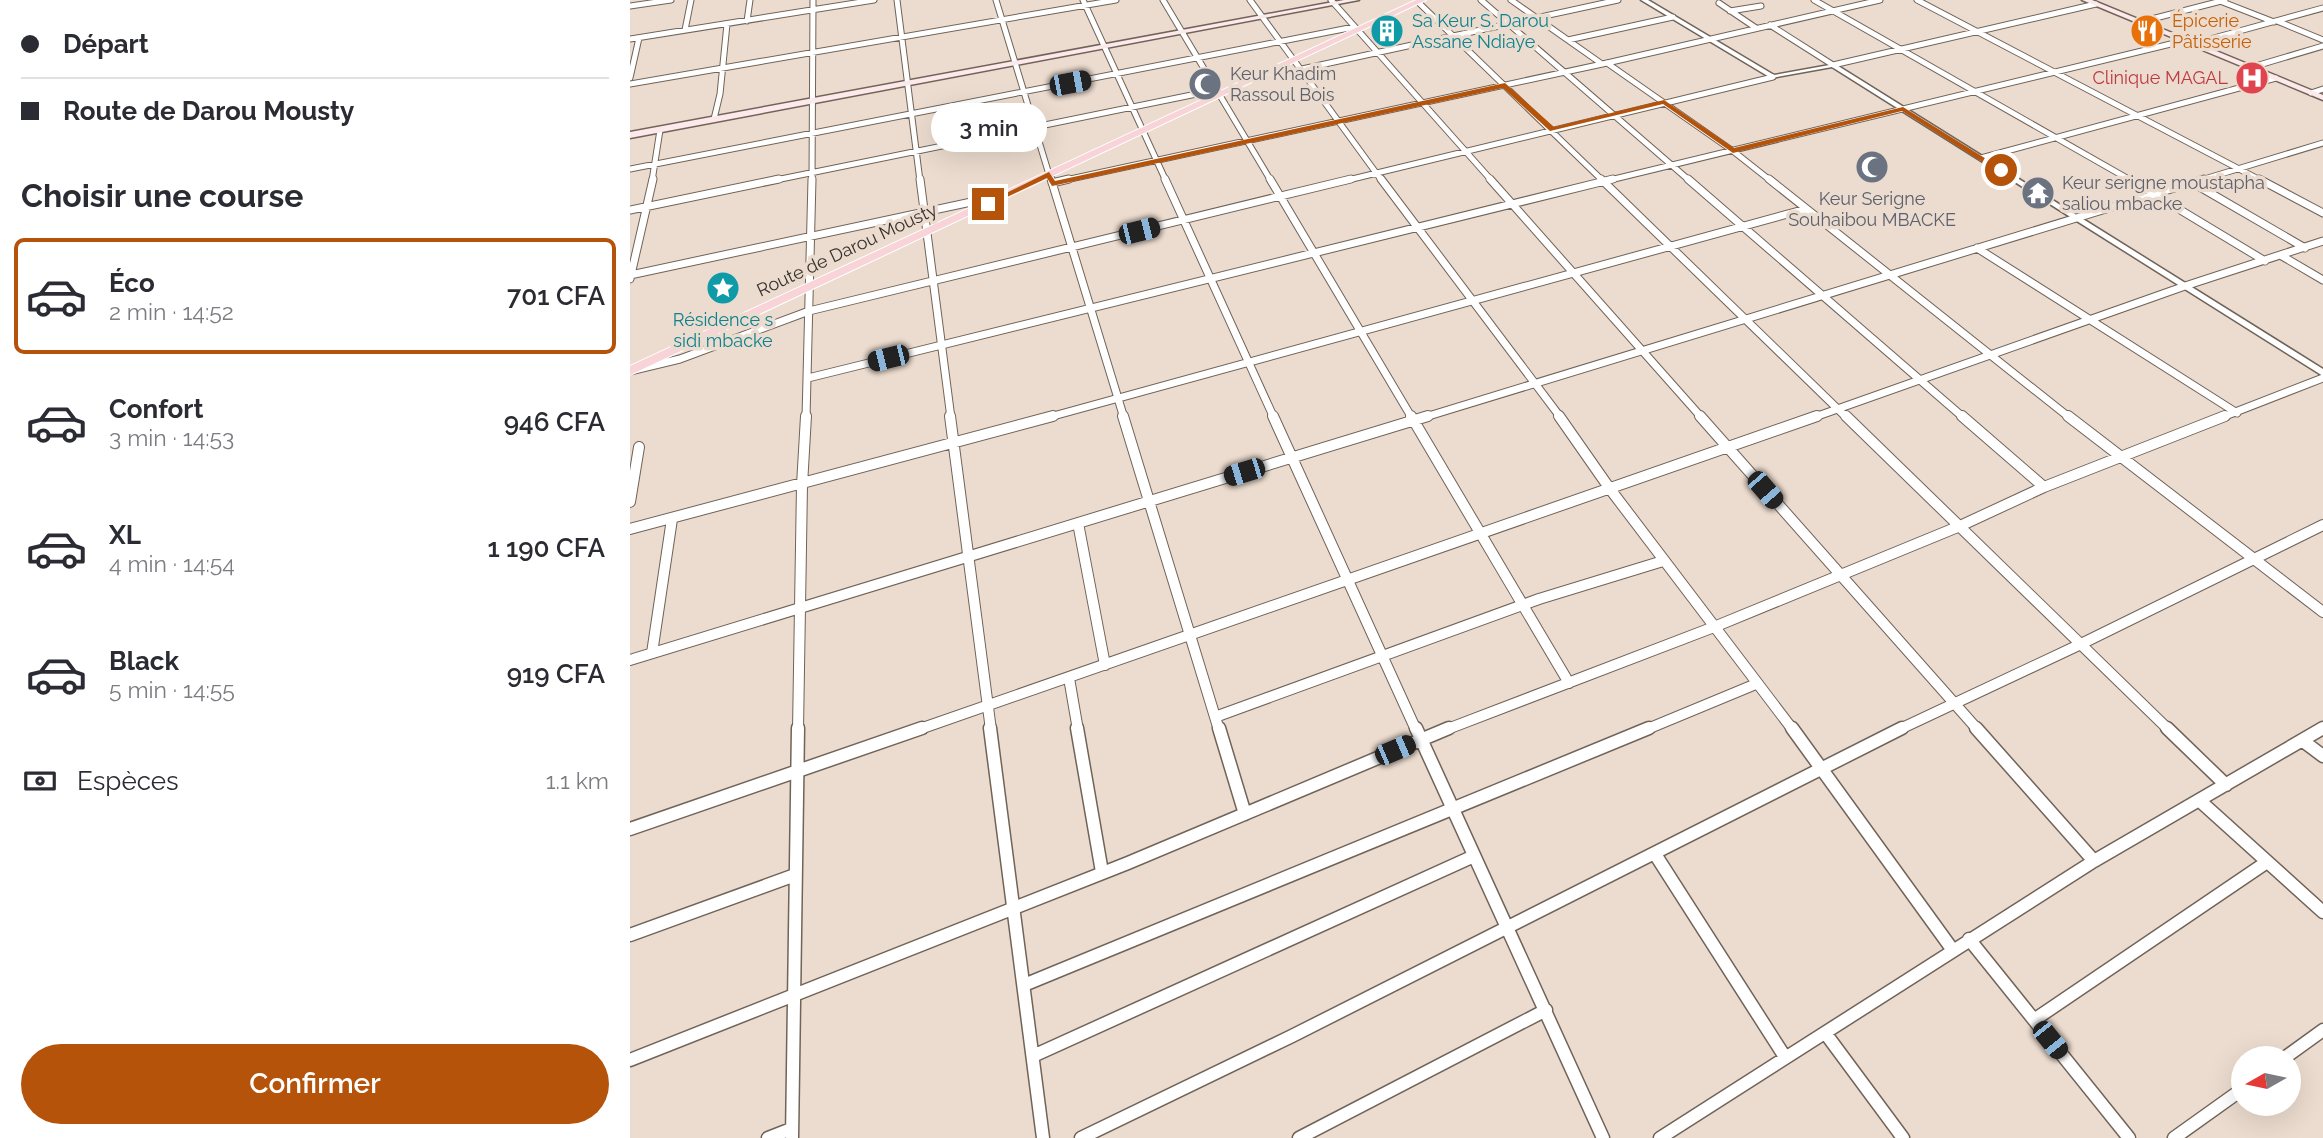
<!DOCTYPE html>
<html lang="fr">
<meta charset="utf-8">
<style>
body{margin:0;font-family:Raleway,sans-serif;background:#f7f7f7;color:#2b2b33;height:100vh;display:flex;flex-direction:column;font-size:26px;white-space:nowrap}
*{box-sizing:border-box;margin:0}
p{font-size:23px;color:#7c7c81}
.icon{flex:none;width:38px;height:38px;fill:none;stroke:currentColor;stroke-width:2;stroke-linecap:round;stroke-linejoin:round}
.map{position:relative;flex:1;overflow:hidden}
.details{display:flex;flex-direction:column;background:#fff;width:630px}
.details>*{flex:none}
.top-card{display:grid;align-content:center;height:154px;padding:0 21px;background:#fff}
.needle{width:46px;rotate:261deg}
.controls{position:absolute;left:1601px;top:1046px;display:grid;gap:14px}
.controls a{display:grid;place-items:center;width:70px;height:70px;border-radius:50%;background:#fff;box-shadow:0 7px 28px #0002;font-size:35px}
.end{position:absolute;width:32px;height:32px;margin:-16px;border:9px solid #b45309;background:#fff;box-shadow:0 0 0 4px #fff}
.from{border-radius:50%}
.bubble{position:absolute;height:49px;border-radius:24px;background:#fff;box-shadow:0 7px 28px #0002;font-size:23px;font-weight:600;line-height:49px;text-align:center}
.car{position:absolute;width:21px;height:42px;margin:-21px -10px;border-radius:9px;box-shadow:0 0 5px 2px #0007;background:linear-gradient(#222 24%,#8ab4d8 0 40%,#222 0 76%,#8ab4d8 0 86%,#222 0)}
.top-card b{display:flex;align-items:center;gap:24px;height:66px;font-size:26px}
.top-card b+b{border-top:2px solid #e1e1e2}
.top-card i{width:18px;height:18px;background:#2b2b33}
ul{padding:0;list-style:none}
li{display:flex;align-items:center;gap:21px;height:116px;margin:0 14px 10px;padding:0 7px;border:4px solid transparent;border-radius:10px}
li div{flex:1}
li b{display:block;font-size:26px}
li em{font-style:normal;font-weight:600}
li.selected{border-color:#b45309}
li>.icon{width:63px;height:63px;stroke-width:1.5}
h2{padding:0 21px;font-size:32px;line-height:84px}
.pay{display:flex;align-items:center;gap:18px;height:77px;padding:0 21px;font-size:26px}
.pay p{margin-inline-start:auto}
.action{display:flex;gap:14px;margin-top:auto;padding:14px 21px}
.action a{flex:1;height:80px;border-radius:42px;background:#b45309;color:#fff;font-size:28px;font-weight:600;line-height:80px;text-align:center}
main{display:flex;flex:1;min-height:0}
.map>svg:first-child{display:block}
</style>
<main>
<section class="details">
<div class="top-card">
<b><i class="from"></i>Départ</b>
<b><i></i>Route de Darou Mousty</b>
</div>
<h2>Choisir une course</h2>
<ul>
<li class="selected"><svg class="icon" aria-label="car" viewBox="0 0 24 24"><path d="M5 17H2v-5l4-1 3-4h7l3 4 3 1v5h-3M9 17h6M6 11h13"/><circle cx="7" cy="17" r="2"/><circle cx="17" cy="17" r="2"/></svg><div><b>Éco</b><p>2 min · 14:52</p></div><em>701 CFA</em></li>
<li><svg class="icon" aria-label="car" viewBox="0 0 24 24"><path d="M5 17H2v-5l4-1 3-4h7l3 4 3 1v5h-3M9 17h6M6 11h13"/><circle cx="7" cy="17" r="2"/><circle cx="17" cy="17" r="2"/></svg><div><b>Confort</b><p>3 min · 14:53</p></div><em>946 CFA</em></li>
<li><svg class="icon" aria-label="car" viewBox="0 0 24 24"><path d="M5 17H2v-5l4-1 3-4h7l3 4 3 1v5h-3M9 17h6M6 11h13"/><circle cx="7" cy="17" r="2"/><circle cx="17" cy="17" r="2"/></svg><div><b>XL</b><p>4 min · 14:54</p></div><em>1 190 CFA</em></li>
<li><svg class="icon" aria-label="car" viewBox="0 0 24 24"><path d="M5 17H2v-5l4-1 3-4h7l3 4 3 1v5h-3M9 17h6M6 11h13"/><circle cx="7" cy="17" r="2"/><circle cx="17" cy="17" r="2"/></svg><div><b>Black</b><p>5 min · 14:55</p></div><em>919 CFA</em></li>
</ul>
<div class="pay"><svg class="icon" aria-label="cash" viewBox="0 0 24 24"><path d="M3 7h18v10H3z"/><circle cx="12" cy="12" r="2"/></svg>Espèces<p>1.1 km</p></div>
<div class="action"><a>Confirmer</a></div>
</section>
<div class="map">
<svg width="1693" height="1138" viewBox="0 0 1693 1138">
<rect width="100%" height="100%" fill="#ecdccf"/>
<g fill="none" stroke-linecap="round" stroke-linejoin="round">
<defs>
<path id="minor-far3" d="M 267,0 L 290,181
M 366,0 L 421,181
M 453,0 L 536,181
M 533,0 L 641,181
M 620,0 L 752,181
M 701,0 L 862,181
M 851,0 L 1060,181
M 881,0 L 972,64
M 1184,0 L 1502,181
M 1287,0 L 1632,181
M 1590,1 L 1644,22
M 788,2 L 973,181
M 1089,3 L 1126,28
M 0,6 L 41,0
M 1100,11 L 1131,6
M 117,21 L 120,0
M 1647,21 L 1693,40
M 1510,22 L 1595,0
M 1140,25 L 1203,65 L 1466,4
M 55,30 L 61,0
M 0,39 L 244,0
M 938,40 L 1043,17
M 1562,44 L 1693,8
M 977,63 L 1103,151 L 1141,181
M 1619,68 L 1693,46
M 672,69 L 988,0
M 0,78 L 9,38
M 0,84 L 486,0
M 1681,93 L 1693,89
M 84,119 L 90,94 L 97,24
M 1351,158 L 1646,78
M 0,169 L 724,27
M 22,181 L 30,130
M 141,181 L 586,90
M 182,181 L 183,0
M 431,181 L 977,63 L 1250,0
M 714,181 L 1143,77
M 976,181 L 1553,41
M 1568,181 L 1693,143"/>
<path id="minor-far2" d="M 290,179 L 321,418
M 421,179 L 494,418
M 535,179 L 644,418
M 640,179 L 782,418
M 751,179 L 931,418
M 860,179 L 1072,418
M 971,179 L 1217,418
M 1058,179 L 1334,418
M 1139,179 L 1440,418
M 1499,179 L 1635,261
M 1629,179 L 1693,213
M 422,183 L 439,179
M 1563,183 L 1675,248
M 0,210 L 149,179
M 1347,248 L 1607,413
M 1652,256 L 1693,280
M 0,275 L 374,195
M 0,279 L 23,179
M 0,371 L 50,359 L 179,311 L 721,179
M 178,378 L 983,179
M 176,418 L 182,179
M 416,418 L 1176,209
M 792,418 L 1574,179
M 1182,418 L 1555,286 L 1693,241
M 1590,418 L 1693,378"/>
<path id="minor-far1" d="M 320,416 L 361,730
M 493,416 L 589,730
M 643,416 L 786,730
M 781,416 L 939,683
M 929,416 L 980,489 L 1163,730
M 1070,416 L 1348,730
M 1216,416 L 1539,730
M 1332,416 L 1414,487
M 1438,416 L 1693,612
M 0,502 L 9,447
M 448,523 L 475,665
M 0,529 L 423,416
M 22,653 L 42,519
M 0,660 L 798,416
M 439,678 L 448,730
M 585,717 L 909,599 L 1033,561
M 168,730 L 172,485 L 176,416
M 287,730 L 1187,416
M 815,730 L 1084,627 L 1330,526 L 1414,487 L 1595,416
M 1015,730 L 1126,684
M 1268,730 L 1451,644 L 1693,525
M 1690,730 L 1693,728"/>
<path id="minor" d="M 360,728 L 413,1138
M 447,728 L 472,872
M 589,728 L 615,814
M 786,728 L 973,1138
M 1162,728 L 1322,949
M 1346,728 L 1464,861
M 1537,728 L 1596,785
M 1673,741 L 1693,756
M 1570,801 L 1693,912
M 0,829 L 292,728
M 1025,854 L 1155,1057
M 0,935 L 165,875
M 1339,939 L 1499,1138
M 394,985 L 1019,728
M 1404,1020 L 1637,862
M 1196,1034 L 1273,1138
M 403,1056 L 844,856
M 1653,1059 L 1693,1030
M 0,1060 L 498,863 L 819,728
M 138,1138 L 161,1129
M 162,1138 L 168,728
M 451,1138 L 662,1036 L 1272,728
M 669,1138 L 916,1010
M 1030,1138 L 1464,861 L 1693,728
M 1544,1138 L 1614,1088"/>
<path id="tertiary" d="M 1011,0 L 1018,0 L 1144,75 L 1205,64 L 1693,369 L 1693,376 L 1202,67 L 1141,78 Z"/>
<path id="secondary" d="M 714,0 L 729,0 L 0,138 L 0,132 Z
M 1452,0 L 1462,0 L 1693,95 L 1693,100 Z"/>
<path id="primary" d="M 786,0 L 796,0 L 0,375 L 0,366 Z"/>
</defs>
<use href="#minor-far3" stroke="#706358" stroke-width="7"/>
<use href="#minor-far2" stroke="#706358" stroke-width="9"/>
<use href="#minor-far1" stroke="#706358" stroke-width="12"/>
<use href="#minor" stroke="#706358" stroke-width="15"/>
<use href="#tertiary" stroke="#706358" stroke-width="3"/>
<use href="#secondary" stroke="#706358" stroke-width="3"/>
<use href="#primary" stroke="#fff" stroke-width="2"/>
<use href="#minor-far3" stroke="#fff" stroke-width="5"/>
<use href="#minor-far2" stroke="#fff" stroke-width="7"/>
<use href="#minor-far1" stroke="#fff" stroke-width="10"/>
<use href="#minor" stroke="#fff" stroke-width="12"/>
<use href="#tertiary" fill="#fff" fill-rule="evenodd"/>
<use href="#secondary" fill="#fbe9eb" fill-rule="evenodd"/>
<use href="#primary" fill="#f8d3d7" fill-rule="evenodd"/>
</g>
<path fill="#b45309" d="M 875,83 L 924,127 L 1034,100 L 1104,148 L 1273,107 L 1374,170 L 1368,172 L 1272,111 L 1103,153 L 1033,104 L 920,131 L 873,88 L 422,186 L 417,178 L 360,205 L 354,204 L 419,172 L 425,181 Z"/>
<defs>
<symbol id="building-disc" viewBox="-11 -11 22 22"><circle r="9.5" fill="#0f9aa8" stroke="#ecdccf"/><path d="M-4-6H4V6H1V3H-1V6H-4ZM-2.5-4.3h1.7v1.8h-1.7ZM.8-4.3h1.7v1.8H.8ZM-2.5-1h1.7V.8h-1.7ZM.8-1h1.7V.8H.8Z" fill="#fff"/></symbol>
<symbol id="restaurant-disc" viewBox="-11 -11 22 22"><circle r="9.5" fill="#e8710a" stroke="#ecdccf"/><path d="M-5-6h1v4h1v-4h1v4h1v-4h1v5L-1.5 .5V6h-2V.5L-5-1ZM5-6V6H3V1.5H1.5Q1.5-4 5-6Z" fill="#fff"/></symbol>
<symbol id="hospital-disc" viewBox="-11 -11 22 22"><circle r="9.5" fill="#e0444e" stroke="#ecdccf"/><path d="M-5-5h3v3.5h4V-5h3V5h-3V1.5h-4V5h-3Z" fill="#fff"/></symbol>
<symbol id="mosque-disc" viewBox="-11 -11 22 22"><circle r="9.5" fill="#6b7280" stroke="#ecdccf"/><path d="M3.5-4.9A6 6 0 1 0 3.5 4.9A5 5 0 1 1 3.5-4.9Z" fill="#fff"/></symbol>
<symbol id="temple-disc" viewBox="-11 -11 22 22"><circle r="9.5" fill="#6b7280" stroke="#ecdccf"/><path d="M0-6L5-2H3V0L6.5 2.5H4V6H1.5V3h-3V6H-4V2.5H-6.5L-3 0V-2H-5Z" fill="#fff"/></symbol>
<symbol id="sight-disc" viewBox="-11 -11 22 22"><circle r="9.5" fill="#0f9aa8" stroke="#ecdccf"/><path d="M0-6L1.8-2.2L6-1.7L2.9 1.2L3.7 5.4L0 3.3L-3.7 5.4L-2.9 1.2L-6-1.7L-1.8-2.2Z" fill="#fff"/></symbol>
</defs>
<g fill-rule="evenodd">
<use href="#building-disc" x="738" y="12" width="38" height="38"/>
<use href="#restaurant-disc" x="1498" y="12" width="38" height="38"/>
<use href="#hospital-disc" x="1603" y="59" width="38" height="38"/>
<use href="#mosque-disc" x="556" y="65" width="38" height="38"/>
<use href="#mosque-disc" x="1223" y="148" width="38" height="38"/>
<use href="#temple-disc" x="1389" y="174" width="38" height="38"/>
<use href="#sight-disc" x="74" y="269" width="38" height="38"/>
</g>
<g text-anchor="middle" stroke-width="7" stroke-linejoin="round" paint-order="stroke">
<g font-size="18" fill="#0d838f" stroke="#ecdccf" text-anchor="start">
<text x="782" y="27">Sa Keur S. Darou<tspan x="782" dy="21">Assane Ndiaye</tspan></text>
<text x="93" y="326" text-anchor="middle">Résidence s<tspan x="93" dy="21">sidi mbacke</tspan></text>
</g>
<g font-size="18" fill="#c56008" stroke="#ecdccf" text-anchor="start">
<text x="1542" y="27">Épicerie<tspan x="1542" dy="21">Pâtisserie</tspan></text>
</g>
<g font-size="18" fill="#5b616d" stroke="#ecdccf" text-anchor="start">
<text x="600" y="80">Keur Khadim<tspan x="600" dy="21">Rassoul Bois</tspan></text>
<text x="1432" y="189">Keur serigne moustapha<tspan x="1432" dy="21">saliou mbacke</tspan></text>
<text x="1242" y="205" text-anchor="middle">Keur Serigne<tspan x="1242" dy="21">Souhaibou MBACKE</tspan></text>
</g>
<g font-size="18" fill="#be3a42" stroke="#ecdccf" text-anchor="end">
<text x="1598" y="84">Clinique MAGAL</text>
</g>
<g font-size="18" fill="#36302b" stroke="#ecdccf">
<text transform="translate(217 250) rotate(-25)" y="6">Route de Darou Mousty</text>
</g>
</g>
</svg>
<div class="controls">
<a><svg class="needle" viewBox="-14 -14 28 28"><path d="M0-13l5 13h-10z" fill="#e53935"/><path d="M0 13l5-13h-10z" fill="#7c7c81"/></svg></a>
</div>
<i class="end from" style="left:1371px;top:170px"></i>
<i class="end" style="left:358px;top:204px"></i>
<div class="bubble" style="left:301px;top:103px;width:116px">3 min</div>
<i class="car" style="left:440px;top:83px;rotate:79deg"></i>
<i class="car" style="left:509px;top:231px;rotate:76deg"></i>
<i class="car" style="left:258px;top:358px;rotate:256deg"></i>
<i class="car" style="left:614px;top:472px;rotate:253deg"></i>
<i class="car" style="left:1135px;top:490px;rotate:139deg"></i>
<i class="car" style="left:765px;top:750px;rotate:67deg"></i>
<i class="car" style="left:1420px;top:1040px;rotate:141deg"></i>
</div>
</main>
